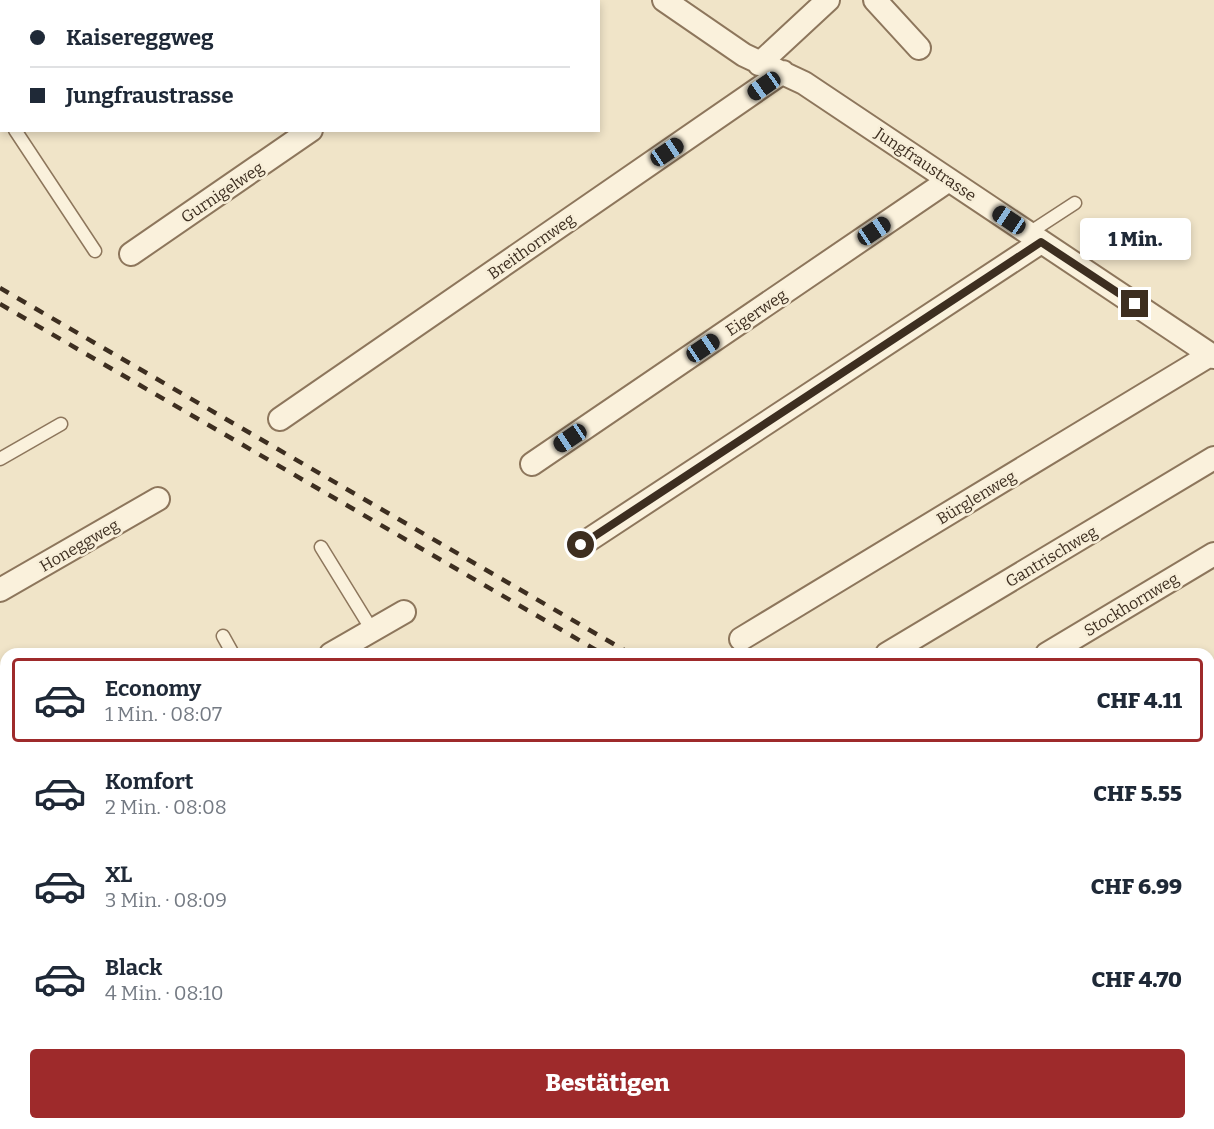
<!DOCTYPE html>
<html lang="de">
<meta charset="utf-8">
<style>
body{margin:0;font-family:Bitter,serif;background:#f2f2f3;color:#1f2937;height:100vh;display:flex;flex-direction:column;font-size:22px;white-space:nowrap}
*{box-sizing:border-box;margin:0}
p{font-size:20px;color:#747a83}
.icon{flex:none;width:33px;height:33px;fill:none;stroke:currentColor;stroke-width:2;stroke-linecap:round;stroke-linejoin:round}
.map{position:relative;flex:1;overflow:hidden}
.details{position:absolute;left:0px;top:648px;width:1215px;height:482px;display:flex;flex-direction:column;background:#fff;border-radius:18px 18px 0 0;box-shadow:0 3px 9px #0003}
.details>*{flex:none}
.hud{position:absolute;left:0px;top:0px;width:600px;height:132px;box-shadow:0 3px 9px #0003;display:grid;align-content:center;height:132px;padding:0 30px;background:#fff}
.end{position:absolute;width:27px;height:27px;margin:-14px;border:8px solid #3d2e20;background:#fff;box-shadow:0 0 0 3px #fff}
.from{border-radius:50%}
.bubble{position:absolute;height:42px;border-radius:6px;background:#fff;box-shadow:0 3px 9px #0003;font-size:20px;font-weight:800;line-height:42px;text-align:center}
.car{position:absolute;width:18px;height:36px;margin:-18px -9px;border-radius:8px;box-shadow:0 0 4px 2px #0007;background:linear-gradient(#222 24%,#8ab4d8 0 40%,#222 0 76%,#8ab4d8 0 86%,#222 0)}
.hud b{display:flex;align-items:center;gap:21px;height:57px;font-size:22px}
.hud b+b{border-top:2px solid #e0e1e3}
.hud i{width:15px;height:15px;background:#1f2937}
ul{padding:10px 0 0;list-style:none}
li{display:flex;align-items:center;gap:18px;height:84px;margin:0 12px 9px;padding:0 18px;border:3px solid transparent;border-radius:6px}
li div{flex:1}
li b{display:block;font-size:22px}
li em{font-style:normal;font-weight:800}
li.active{border-color:#9e2a2b}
li>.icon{width:54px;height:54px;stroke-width:1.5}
.button{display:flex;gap:12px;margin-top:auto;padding:12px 30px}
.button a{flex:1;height:69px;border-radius:6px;background:#9e2a2b;color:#fff;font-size:24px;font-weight:800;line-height:69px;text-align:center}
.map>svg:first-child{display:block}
</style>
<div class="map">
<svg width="1214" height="1129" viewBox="0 0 1214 1129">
<rect width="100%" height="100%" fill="#f0e4c8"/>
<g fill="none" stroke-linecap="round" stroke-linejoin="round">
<defs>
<path id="service" d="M 155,0 L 156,2
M 290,0 L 291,2
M 0,107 L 2,110
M 15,130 L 95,251
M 1029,233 L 1075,203
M 0,459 L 61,424
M 321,547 L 372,630
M 223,636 L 233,654
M 2,891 L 6,887
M 931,1124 L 947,1127 L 959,1124"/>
<path id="minor" d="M 664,0 L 744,55 L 804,83 L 1214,357
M 875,0 L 919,48
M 98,2 L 101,0
M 499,2 L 501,0
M 759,64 L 828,0
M 0,69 L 2,68
M 131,254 L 311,130
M 280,419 L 783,72
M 532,464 L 949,180
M 581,545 L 1041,242
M 0,590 L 158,499
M 741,639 L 1210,355
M 331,654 L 404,612
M 887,654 L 1214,458
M 1047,654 L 1214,554
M 1209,747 L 1214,744
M 0,772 L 6,776
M 281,1124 L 282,1129
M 542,1124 L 551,1129
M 762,1124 L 766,1129
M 1197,1124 L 1200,1129
M 609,1129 L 617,1124"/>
</defs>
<use href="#service" stroke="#8d765c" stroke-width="15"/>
<use href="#minor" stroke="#8d765c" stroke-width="26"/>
<use href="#service" stroke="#faf1dc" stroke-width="12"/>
<use href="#minor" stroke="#faf1dc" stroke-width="22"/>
<path stroke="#3d2e20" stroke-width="4.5" stroke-dasharray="10 10" stroke-linecap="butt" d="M 0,288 L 631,654
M 0,304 L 603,654
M 1209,990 L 1214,993
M 1209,1006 L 1214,1009"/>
</g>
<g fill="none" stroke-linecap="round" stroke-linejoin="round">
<path stroke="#3d2e20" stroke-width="8" d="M 581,545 L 1041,242 L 1135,304"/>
</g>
<g text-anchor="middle" stroke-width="5" stroke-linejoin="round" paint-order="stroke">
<g font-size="16" fill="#3d2e20" stroke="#f7eed8">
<text transform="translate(926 164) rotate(34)" y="6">Jungfraustrasse</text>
<text transform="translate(222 192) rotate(-34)" y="6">Gurnigelweg</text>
<text transform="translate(531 246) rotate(-35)" y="6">Breithornweg</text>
<text transform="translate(756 312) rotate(-34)" y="6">Eigerweg</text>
<text transform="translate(976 497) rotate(-31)" y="6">Bürglenweg</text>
<text transform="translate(79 545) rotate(-30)" y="6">Honeggweg</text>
<text transform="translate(1051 556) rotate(-31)" y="6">Gantrischweg</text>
<text transform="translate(1131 604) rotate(-31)" y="6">Stockhornweg</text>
</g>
</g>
</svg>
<i class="end from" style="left:581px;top:545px"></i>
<i class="end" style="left:1135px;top:304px"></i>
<div class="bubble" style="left:1080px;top:218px;width:111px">1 Min.</div>
<i class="car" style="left:764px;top:86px;rotate:235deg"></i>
<i class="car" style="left:667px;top:152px;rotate:56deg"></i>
<i class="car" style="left:1009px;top:220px;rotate:304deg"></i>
<i class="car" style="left:874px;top:231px;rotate:56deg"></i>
<i class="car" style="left:703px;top:348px;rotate:56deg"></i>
<i class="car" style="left:570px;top:438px;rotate:236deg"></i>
<div class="hud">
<b><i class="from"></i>Kaisereggweg</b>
<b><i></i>Jungfraustrasse</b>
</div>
<section class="details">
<ul>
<li class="active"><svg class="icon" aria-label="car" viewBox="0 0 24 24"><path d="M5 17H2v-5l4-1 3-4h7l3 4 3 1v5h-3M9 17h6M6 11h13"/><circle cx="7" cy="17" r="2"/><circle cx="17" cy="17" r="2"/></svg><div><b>Economy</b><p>1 Min. · 08:07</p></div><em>CHF 4.11</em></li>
<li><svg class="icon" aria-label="car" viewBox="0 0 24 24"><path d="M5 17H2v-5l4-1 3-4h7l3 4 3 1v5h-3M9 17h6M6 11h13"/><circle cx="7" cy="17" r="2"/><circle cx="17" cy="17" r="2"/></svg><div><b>Komfort</b><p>2 Min. · 08:08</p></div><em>CHF 5.55</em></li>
<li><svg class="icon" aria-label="car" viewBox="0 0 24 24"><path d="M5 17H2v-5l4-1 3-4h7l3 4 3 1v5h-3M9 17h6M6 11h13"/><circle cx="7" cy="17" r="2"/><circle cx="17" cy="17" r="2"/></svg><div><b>XL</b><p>3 Min. · 08:09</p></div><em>CHF 6.99</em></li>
<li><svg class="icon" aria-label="car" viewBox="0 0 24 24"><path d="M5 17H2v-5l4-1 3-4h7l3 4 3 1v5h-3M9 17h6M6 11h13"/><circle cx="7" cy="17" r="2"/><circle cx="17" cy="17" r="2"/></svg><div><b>Black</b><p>4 Min. · 08:10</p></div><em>CHF 4.70</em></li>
</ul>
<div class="button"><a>Bestätigen</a></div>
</section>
</div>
